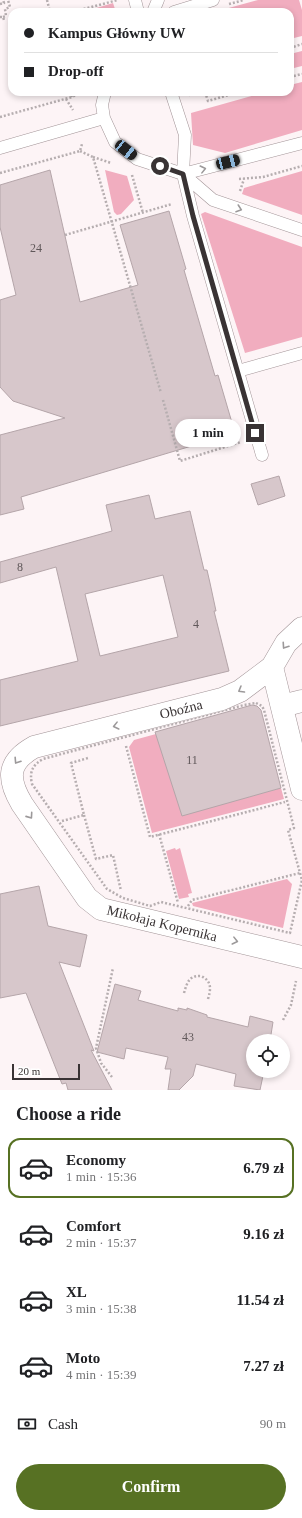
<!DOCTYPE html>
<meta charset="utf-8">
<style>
body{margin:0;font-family:Georgia,serif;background:#f2f2f2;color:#202124;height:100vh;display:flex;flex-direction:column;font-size:15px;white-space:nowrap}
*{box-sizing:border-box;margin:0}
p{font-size:13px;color:#757577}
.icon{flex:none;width:22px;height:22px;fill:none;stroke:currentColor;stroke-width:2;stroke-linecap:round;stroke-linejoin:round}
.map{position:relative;height:1090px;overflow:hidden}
.drawer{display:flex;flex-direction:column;background:#fff;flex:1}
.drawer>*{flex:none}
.top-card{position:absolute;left:8px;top:8px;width:286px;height:88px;border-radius:12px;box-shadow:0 2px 6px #0003;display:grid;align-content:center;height:88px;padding:0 16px;background:#fff}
.buttons{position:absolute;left:246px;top:1034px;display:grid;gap:8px}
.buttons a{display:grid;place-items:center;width:44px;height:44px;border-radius:50%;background:#fff;box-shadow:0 2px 6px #0003;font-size:20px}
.scale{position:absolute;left:12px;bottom:10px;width:68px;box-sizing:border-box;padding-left:4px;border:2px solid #393334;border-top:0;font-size:11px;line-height:14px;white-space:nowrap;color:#393334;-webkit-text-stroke:3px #fff;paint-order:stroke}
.end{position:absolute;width:18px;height:18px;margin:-9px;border:5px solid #393334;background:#fff;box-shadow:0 0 0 2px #fff}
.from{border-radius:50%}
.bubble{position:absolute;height:28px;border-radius:14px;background:#fff;box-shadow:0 2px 6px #0003;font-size:13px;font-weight:800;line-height:28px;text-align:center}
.car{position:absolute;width:12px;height:24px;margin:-12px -6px;border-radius:5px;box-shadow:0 0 3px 1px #0007;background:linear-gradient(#222 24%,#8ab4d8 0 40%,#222 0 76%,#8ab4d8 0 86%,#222 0)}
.top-card b{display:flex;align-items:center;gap:14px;height:38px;font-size:15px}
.top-card b+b{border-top:1px solid #e0e0e0}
.top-card i{width:10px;height:10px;background:#202124}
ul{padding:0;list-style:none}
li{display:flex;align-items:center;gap:12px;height:60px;margin:0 8px 6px;padding:0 8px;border:2px solid transparent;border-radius:12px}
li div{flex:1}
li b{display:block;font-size:15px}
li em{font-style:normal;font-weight:800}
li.active{border-color:#577123}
li>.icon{width:36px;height:36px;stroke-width:1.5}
h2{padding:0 16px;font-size:18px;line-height:48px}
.pay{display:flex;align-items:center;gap:10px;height:44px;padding:0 16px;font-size:15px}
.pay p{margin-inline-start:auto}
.action{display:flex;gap:8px;margin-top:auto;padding:8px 16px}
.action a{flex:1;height:46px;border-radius:24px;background:#577123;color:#fff;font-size:16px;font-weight:800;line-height:46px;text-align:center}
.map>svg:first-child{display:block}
</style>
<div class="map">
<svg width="302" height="1090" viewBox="0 0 302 1090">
<rect width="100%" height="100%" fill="#fdf4f6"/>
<path fill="#f1adbf" d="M 258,0 L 299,0 L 302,10 L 302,36 L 290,39 L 290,12 L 214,12 Z
M 113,3 L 116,12 L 83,12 Z
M 302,51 L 302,66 L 290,69 L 290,54 Z
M 302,82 L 302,130 L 225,153 L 193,145 L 191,113 L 266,92 L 290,92 L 290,85 Z
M 105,170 L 127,176 L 134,200 L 121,214 L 117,215 L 114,212 Z
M 302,171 L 302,215 L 242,194 L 244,188 Z
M 205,212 L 302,247 L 302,337 L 245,353 L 201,214 Z
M 156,734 L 233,801 L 281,788 L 284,799 L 152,833 L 129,747 L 134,740 Z
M 175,848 L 176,850 L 180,848 L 192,893 L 188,894 L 189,897 L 179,899 L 166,851 Z
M 287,879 L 292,884 L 283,928 L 193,906 L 192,903 Z"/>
<path fill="#d7c7cb" stroke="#b4a5a9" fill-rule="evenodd" d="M 50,170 L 80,302 L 138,285 L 120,225 L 169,211 L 186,269 L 184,270 L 215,376 L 218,375 L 235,433 L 21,497 L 24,509 L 0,515 L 0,435 L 65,418 L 13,401 L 0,387 L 0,300 L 16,295 L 0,227 L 0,185 Z
M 279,476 L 285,496 L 258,505 L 251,484 Z
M 149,495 L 155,519 L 190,511 L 204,570 L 207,570 L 210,583 L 216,611 L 214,611 L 229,671 L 0,726 L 0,680 L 78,661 L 56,567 L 0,583 L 0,562 L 112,531 L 106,505 ZM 163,575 L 178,637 L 100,656 L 85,594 Z
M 252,705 L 257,706 L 261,710 L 281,788 L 182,816 L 155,732 Z
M 39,886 L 48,926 L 87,935 L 80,967 L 59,962 L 94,1051 L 91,1050 L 112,1090 L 68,1090 L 66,1083 L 62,1084 L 26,993 L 0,998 L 0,894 Z
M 115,984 L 141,991 L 138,1000 L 178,1011 L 178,1008 L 187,1010 L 187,1008 L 207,1015 L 207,1017 L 248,1027 L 250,1016 L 273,1022 L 270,1041 L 253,1041 L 253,1071 L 264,1071 L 260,1090 L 234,1086 L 236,1074 L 196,1064 L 193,1076 L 179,1090 L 168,1090 L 171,1069 L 165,1069 L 168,1057 L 126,1048 L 124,1059 L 97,1052 Z"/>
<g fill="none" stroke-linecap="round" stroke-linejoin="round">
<defs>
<path id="lane" d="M 135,0 L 138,12
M 153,12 L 158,0
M 174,12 L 213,0
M 105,92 L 102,105 L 104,118 L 115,142 L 137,159 L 183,174 L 302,143
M 171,92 L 185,135 L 183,174 L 193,216 L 262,455
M 0,148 L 104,118
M 183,174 L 213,200 L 302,230
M 238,371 L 302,353"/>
<path id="street" d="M 302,628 L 286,643 L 272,667 L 240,691 L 222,699 L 34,747 C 7,762 7,779 22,804 L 87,898 L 101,909 L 302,957
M 272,667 L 302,789
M 282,706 L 302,701"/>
</defs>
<use href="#lane" stroke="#a29497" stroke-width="13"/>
<use href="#street" stroke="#a29497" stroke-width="23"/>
<path stroke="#b6aeb0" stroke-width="2.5" stroke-dasharray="2 2" stroke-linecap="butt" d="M 47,0 L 50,12
M 0,4 L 4,3 L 3,0
M 229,4 L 244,0
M 72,12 L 118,0
M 0,17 L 3,17 L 4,20
M 3,17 L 6,16 L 5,9 L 10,7 L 8,0
M 290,48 L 302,44
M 290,77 L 302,74
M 70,92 L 72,97
M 205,92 L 208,101 L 239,92
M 189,95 L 200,92
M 66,99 L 73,110
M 0,117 L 72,97 L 81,92
M 80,151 L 93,157 L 161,393
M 93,157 L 111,163
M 0,173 L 80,151 L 82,144
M 132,175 L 143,213
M 239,179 L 263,177 L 302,166
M 240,191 L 244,179
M 65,235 L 172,204
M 163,400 L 180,461 L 241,442
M 256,703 L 262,706 L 264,710 L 294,828 L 288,830 L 302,880 L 290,933 L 161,902 L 150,906 L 123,898 L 107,889 L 32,784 C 29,771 33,765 43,759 L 244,705 Z
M 126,746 L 150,837 L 285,802
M 84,815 L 96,859 L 113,855 L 121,891
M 62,821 L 84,815 L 71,763 L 88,758
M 159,834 L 178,903
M 188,906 L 192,900 L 300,873
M 184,993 C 187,983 189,975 201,976 C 212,981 211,989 208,999
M 283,1020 L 291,1005 L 296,981
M 112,1077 L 101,1063 L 96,1048 L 113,968"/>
<use href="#lane" stroke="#fff" stroke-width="12"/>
<use href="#street" stroke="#fff" stroke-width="22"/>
</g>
<defs><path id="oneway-chevron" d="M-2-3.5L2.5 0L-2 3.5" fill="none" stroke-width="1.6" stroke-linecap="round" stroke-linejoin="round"/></defs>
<g stroke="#9c999a">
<use href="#oneway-chevron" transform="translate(203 169) rotate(-14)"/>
<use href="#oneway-chevron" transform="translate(239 209) rotate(19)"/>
<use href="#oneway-chevron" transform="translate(285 646) rotate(124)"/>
<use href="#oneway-chevron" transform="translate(241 690) rotate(150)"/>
<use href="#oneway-chevron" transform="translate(116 726) rotate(166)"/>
<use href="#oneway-chevron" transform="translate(17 761) rotate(123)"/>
<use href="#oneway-chevron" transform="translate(30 816) rotate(55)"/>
<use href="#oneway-chevron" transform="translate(235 941) rotate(14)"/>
</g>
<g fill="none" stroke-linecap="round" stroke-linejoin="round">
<path stroke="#393334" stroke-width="5" d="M 160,166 L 183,174 L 193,216 L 255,433"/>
</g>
<g text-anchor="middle" stroke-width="3" stroke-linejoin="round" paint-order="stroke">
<g font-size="12" fill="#60585a">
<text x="36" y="252">24</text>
<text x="20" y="571">8</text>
<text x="196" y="628">4</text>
<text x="192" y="764">11</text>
<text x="188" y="1041">43</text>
</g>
<g font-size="14" fill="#393334" stroke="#fff">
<text transform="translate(181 709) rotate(-14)" y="5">Oboźna</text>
<text transform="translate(162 923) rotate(14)" y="5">Mikołaja Kopernika</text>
</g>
</g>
</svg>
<div class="buttons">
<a><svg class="icon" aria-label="locate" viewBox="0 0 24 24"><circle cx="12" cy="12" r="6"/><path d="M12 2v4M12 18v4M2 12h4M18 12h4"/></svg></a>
</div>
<div class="scale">20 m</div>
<i class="end from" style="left:160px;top:166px"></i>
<i class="end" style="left:255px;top:433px"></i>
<div class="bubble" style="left:175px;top:419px;width:66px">1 min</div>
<i class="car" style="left:126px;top:150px;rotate:128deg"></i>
<i class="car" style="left:228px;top:162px;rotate:76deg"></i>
<div class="top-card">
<b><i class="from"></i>Kampus Główny UW</b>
<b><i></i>Drop-off</b>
</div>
</div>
<section class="drawer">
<h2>Choose a ride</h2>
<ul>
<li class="active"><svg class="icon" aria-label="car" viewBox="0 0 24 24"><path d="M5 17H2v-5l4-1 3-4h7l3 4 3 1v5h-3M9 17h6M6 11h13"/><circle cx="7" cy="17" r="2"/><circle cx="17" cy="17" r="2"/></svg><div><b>Economy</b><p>1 min · 15:36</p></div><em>6.79 zł</em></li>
<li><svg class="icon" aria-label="car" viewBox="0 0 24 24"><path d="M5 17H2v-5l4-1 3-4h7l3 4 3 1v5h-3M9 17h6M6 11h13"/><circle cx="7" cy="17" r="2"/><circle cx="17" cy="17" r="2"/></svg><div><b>Comfort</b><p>2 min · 15:37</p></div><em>9.16 zł</em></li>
<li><svg class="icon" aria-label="car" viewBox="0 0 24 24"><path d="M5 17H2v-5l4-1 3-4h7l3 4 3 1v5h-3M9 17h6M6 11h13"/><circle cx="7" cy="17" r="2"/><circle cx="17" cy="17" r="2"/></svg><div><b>XL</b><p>3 min · 15:38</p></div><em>11.54 zł</em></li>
<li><svg class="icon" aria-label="car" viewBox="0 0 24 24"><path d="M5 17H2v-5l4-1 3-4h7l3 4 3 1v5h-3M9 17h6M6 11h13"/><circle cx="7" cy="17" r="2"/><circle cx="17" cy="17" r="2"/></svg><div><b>Moto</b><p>4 min · 15:39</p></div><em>7.27 zł</em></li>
</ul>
<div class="pay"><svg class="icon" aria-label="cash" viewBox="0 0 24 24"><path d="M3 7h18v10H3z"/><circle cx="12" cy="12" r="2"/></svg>Cash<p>90 m</p></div>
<div class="action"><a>Confirm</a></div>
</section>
